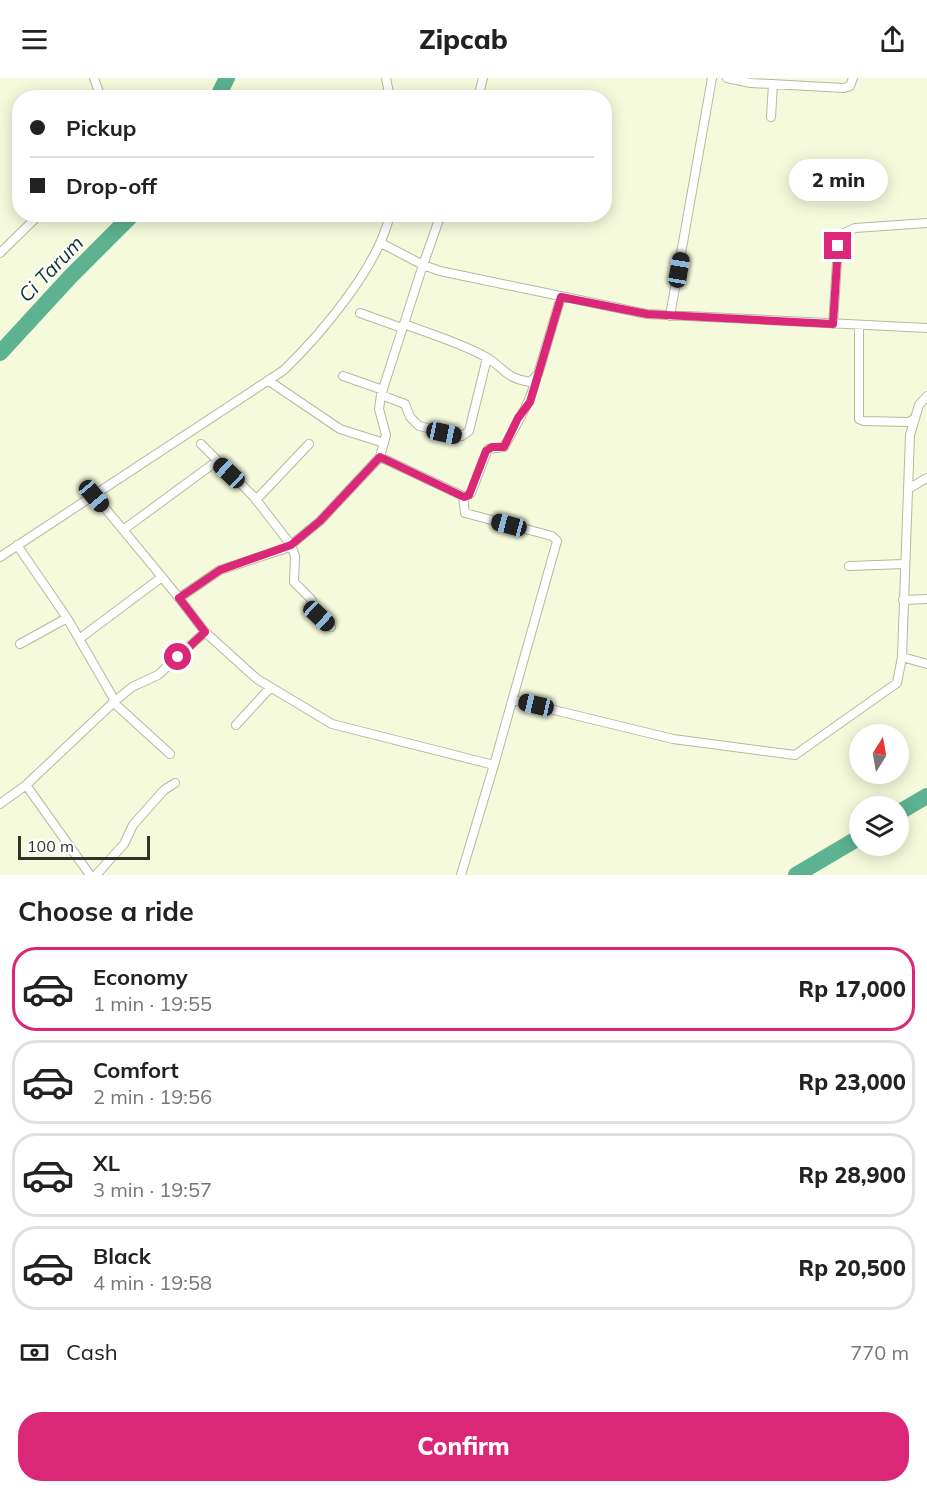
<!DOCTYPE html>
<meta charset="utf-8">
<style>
body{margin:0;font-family:Mulish,sans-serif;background:#f6f6f6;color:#222;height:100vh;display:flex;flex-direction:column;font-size:22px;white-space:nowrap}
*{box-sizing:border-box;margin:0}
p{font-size:20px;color:#767676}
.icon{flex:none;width:33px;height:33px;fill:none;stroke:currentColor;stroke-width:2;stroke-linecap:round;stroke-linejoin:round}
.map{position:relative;height:797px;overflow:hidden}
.panel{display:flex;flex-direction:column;background:#fff;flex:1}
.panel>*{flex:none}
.guide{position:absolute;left:12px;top:12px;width:600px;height:132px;border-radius:24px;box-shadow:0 3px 15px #0003;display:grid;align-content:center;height:132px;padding:0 18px;background:#fff}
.needle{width:39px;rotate:11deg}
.tools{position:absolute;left:849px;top:646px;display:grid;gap:12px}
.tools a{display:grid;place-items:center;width:60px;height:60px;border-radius:50%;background:#fff;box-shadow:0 3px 15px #0003;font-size:30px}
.scale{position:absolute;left:18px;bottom:15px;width:132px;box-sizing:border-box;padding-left:6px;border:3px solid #313328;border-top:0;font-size:16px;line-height:21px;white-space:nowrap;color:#313328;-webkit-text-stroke:4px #fff;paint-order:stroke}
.end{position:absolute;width:27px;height:27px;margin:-14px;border:8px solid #db2777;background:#fff;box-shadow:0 0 0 3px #fff}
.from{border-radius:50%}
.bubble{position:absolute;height:42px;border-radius:21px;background:#fff;box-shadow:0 3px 15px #0003;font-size:20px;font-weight:800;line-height:42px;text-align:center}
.car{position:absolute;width:18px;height:36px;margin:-18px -9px;border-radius:8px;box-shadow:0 0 4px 2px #0007;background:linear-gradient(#222 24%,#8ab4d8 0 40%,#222 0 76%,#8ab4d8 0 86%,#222 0)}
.guide b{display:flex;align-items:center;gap:21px;height:57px;font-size:22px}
.guide b+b{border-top:2px solid #e0e0e0}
.guide i{width:15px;height:15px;background:#222}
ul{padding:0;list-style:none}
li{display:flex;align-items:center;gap:18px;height:84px;margin:0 12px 9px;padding:0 6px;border:3px solid #e0e0e0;border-radius:24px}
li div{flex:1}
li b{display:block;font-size:22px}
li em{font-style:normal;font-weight:800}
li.on{border-color:#db2777}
li>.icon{width:54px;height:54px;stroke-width:1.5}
h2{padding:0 18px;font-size:27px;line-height:72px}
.pay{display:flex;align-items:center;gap:15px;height:66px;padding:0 18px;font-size:22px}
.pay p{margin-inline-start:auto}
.button{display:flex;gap:12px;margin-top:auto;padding:12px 18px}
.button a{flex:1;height:69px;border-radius:24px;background:#db2777;color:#fff;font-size:24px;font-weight:800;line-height:69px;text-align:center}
header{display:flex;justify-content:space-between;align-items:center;height:78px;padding:0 18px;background:#fff;font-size:27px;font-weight:800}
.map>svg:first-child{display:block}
</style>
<header><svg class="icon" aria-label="menu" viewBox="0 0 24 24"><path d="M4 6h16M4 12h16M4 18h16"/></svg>Zipcab<svg class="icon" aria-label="share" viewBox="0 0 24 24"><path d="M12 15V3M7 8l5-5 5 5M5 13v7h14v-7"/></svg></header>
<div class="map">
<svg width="927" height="797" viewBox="0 0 927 797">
<rect width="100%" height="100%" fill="#f5fadc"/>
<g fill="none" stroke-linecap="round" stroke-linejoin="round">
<path stroke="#5cb291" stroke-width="16" d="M 217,20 L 227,0
M 0,275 L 70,199 L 133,136
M 898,735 L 927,718
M 796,797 L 860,759"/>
<defs>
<path id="minor" d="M 94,0 L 101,20
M 386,0 L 390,20
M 727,0 L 751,5 L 844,10 L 850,8 L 853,0
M 478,20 L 483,0
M 771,39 L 773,6
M 441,136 L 423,187 L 440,193 L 647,236 L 927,250
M 381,165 L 423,187 L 381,317 L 379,331 L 386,357 L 380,379 L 320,443 L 287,470 L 220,492 L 179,520 L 205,554 L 257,601 L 332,646 L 494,687 L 461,797
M 0,175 L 40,136
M 360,235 L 402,250
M 670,238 L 712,0
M 404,246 C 431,256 461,265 486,279 C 506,291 503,299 530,304 L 538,296 L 561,219
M 833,246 L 838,168 L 842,156 L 855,150 L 927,145
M 859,248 L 859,341 L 864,343 L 908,344 L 914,341
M 343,298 L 383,312
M 269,303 L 340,351 L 384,365
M 381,317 L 405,326 L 410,339 L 419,348 L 462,358 L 469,353 L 487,280
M 201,366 L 254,419 L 291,467 L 295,478 L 294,504 L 311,521 L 317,536 L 331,549
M 380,379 L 463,418 L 465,435 L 552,458 L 557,463 L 494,687
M 908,411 L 927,400
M 464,419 L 471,415 L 488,371 L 504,369 C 516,347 530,325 536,301
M 256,422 L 309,366
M 123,452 L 217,383
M 17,467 L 67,540 L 115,623
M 0,479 L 284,292 C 321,256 379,188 390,136
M 849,488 L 904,486
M 162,499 L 179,520
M 903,522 L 927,521
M 79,561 L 162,499 L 95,418
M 20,566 L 67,540
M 902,579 L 927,586
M 513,622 L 673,661 L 795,677 L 897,605 L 902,579 L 910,357 L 919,327 L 927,318
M 113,624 L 170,676
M 236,647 L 270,610
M 26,707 L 90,797
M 0,726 L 26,707 L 115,623 L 132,609 L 158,597 L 205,554
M 96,797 L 124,766 L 133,747 L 164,712 L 175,705"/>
</defs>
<use href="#minor" stroke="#b5ba9e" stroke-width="10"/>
<use href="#minor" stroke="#fff" stroke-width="8"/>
</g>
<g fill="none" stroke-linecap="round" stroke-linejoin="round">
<path stroke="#db2777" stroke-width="8" d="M 178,579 L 205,554 L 179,520 L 220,492 L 291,467 L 320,443 L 380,379 L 464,419 L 469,417 L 486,373 L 492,369 L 504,369 L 518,340 L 530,324 L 561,219 L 647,236 L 833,246 L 838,168"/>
</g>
<g text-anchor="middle" stroke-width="4.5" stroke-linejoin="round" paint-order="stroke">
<g font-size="20" font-style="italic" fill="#0e3527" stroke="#fff">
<text transform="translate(51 191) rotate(-46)" y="7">Ci Tarum</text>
</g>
</g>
</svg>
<div class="tools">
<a><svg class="needle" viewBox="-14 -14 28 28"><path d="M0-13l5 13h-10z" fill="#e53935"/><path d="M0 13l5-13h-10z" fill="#767676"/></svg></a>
<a><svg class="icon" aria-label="layers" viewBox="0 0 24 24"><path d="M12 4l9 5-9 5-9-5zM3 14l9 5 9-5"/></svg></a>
</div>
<div class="scale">100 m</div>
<i class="end from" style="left:178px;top:579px"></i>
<i class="end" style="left:838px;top:168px"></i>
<div class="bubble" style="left:789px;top:81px;width:99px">2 min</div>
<i class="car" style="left:679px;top:192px;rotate:10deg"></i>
<i class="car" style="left:444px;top:355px;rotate:102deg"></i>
<i class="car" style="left:229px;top:395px;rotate:313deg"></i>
<i class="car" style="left:94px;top:418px;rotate:140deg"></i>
<i class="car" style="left:509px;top:447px;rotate:285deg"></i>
<i class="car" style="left:319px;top:538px;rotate:133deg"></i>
<i class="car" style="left:536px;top:627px;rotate:283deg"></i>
<div class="guide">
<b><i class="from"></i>Pickup</b>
<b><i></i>Drop-off</b>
</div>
</div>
<section class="panel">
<h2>Choose a ride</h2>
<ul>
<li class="on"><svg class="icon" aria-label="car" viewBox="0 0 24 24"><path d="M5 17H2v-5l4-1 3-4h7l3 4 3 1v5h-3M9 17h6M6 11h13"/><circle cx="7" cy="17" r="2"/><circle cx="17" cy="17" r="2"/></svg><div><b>Economy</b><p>1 min · 19:55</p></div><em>Rp 17,000</em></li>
<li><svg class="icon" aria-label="car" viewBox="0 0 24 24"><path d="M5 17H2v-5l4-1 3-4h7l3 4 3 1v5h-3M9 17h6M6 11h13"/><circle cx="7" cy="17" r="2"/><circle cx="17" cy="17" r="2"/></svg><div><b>Comfort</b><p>2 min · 19:56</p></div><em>Rp 23,000</em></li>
<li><svg class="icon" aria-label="car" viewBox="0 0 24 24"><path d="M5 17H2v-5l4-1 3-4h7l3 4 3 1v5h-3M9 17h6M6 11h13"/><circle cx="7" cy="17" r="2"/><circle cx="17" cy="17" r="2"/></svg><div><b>XL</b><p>3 min · 19:57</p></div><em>Rp 28,900</em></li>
<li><svg class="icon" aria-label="car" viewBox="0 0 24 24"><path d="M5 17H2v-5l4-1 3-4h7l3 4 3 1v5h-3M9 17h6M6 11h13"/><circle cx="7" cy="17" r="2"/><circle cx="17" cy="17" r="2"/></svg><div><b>Black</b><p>4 min · 19:58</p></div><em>Rp 20,500</em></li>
</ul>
<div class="pay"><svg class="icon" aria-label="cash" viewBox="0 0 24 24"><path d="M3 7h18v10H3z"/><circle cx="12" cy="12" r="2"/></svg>Cash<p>770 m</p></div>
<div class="button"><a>Confirm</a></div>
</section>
